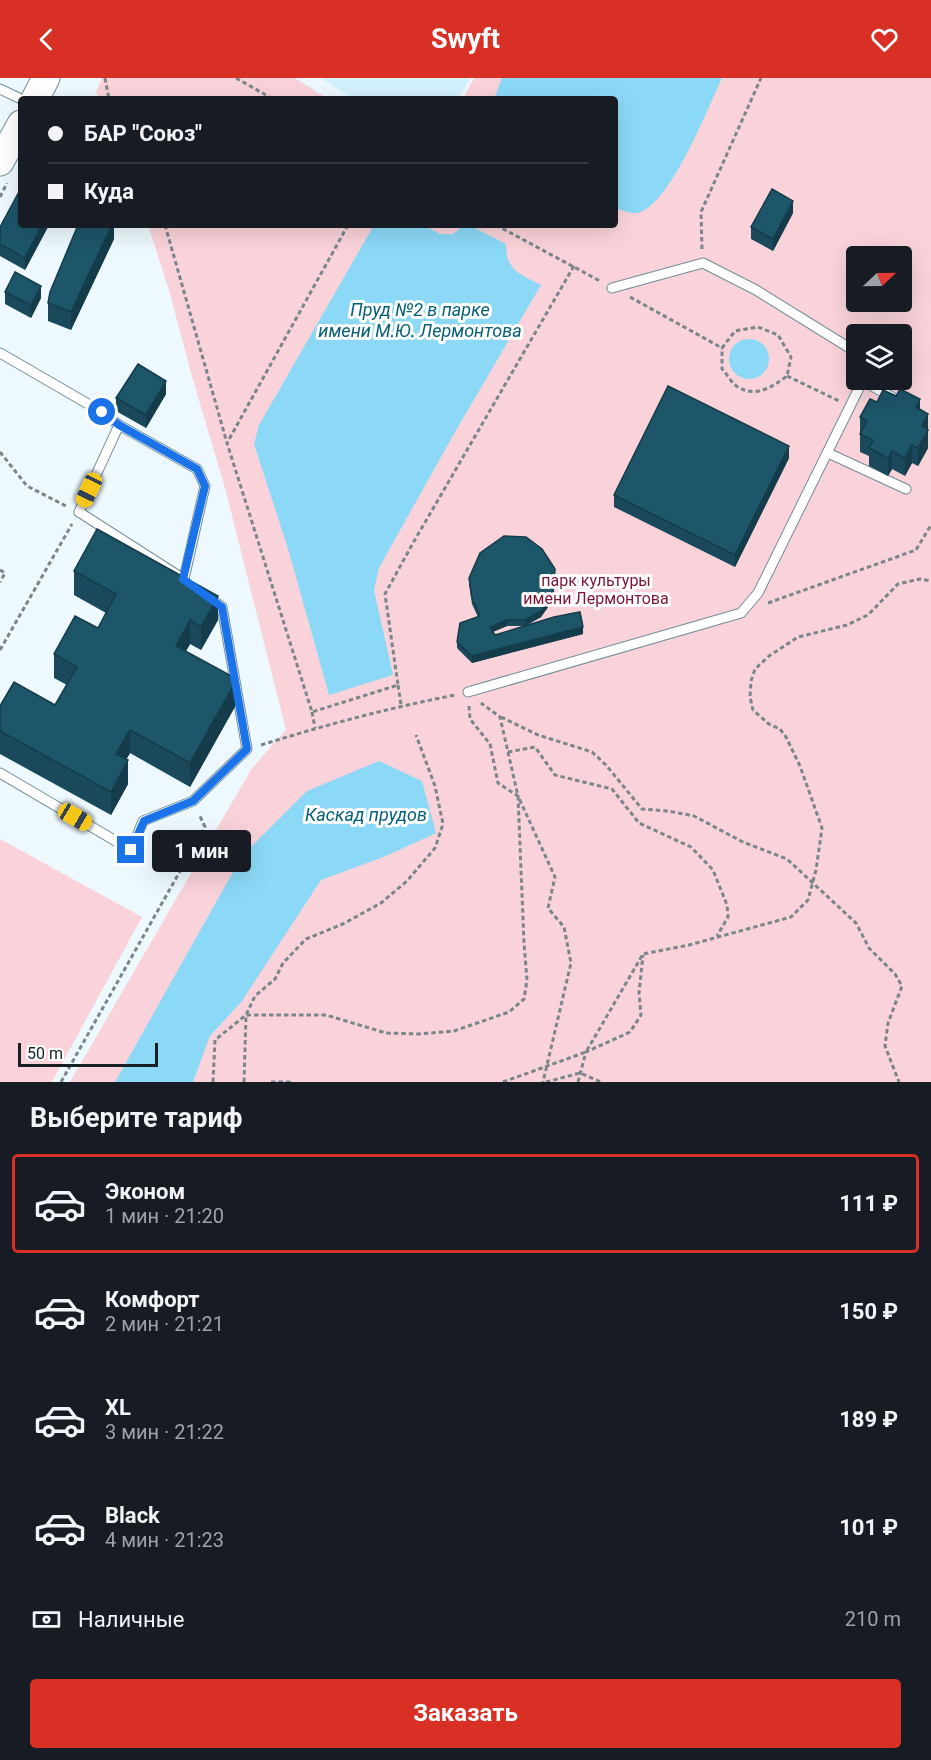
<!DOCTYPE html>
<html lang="ru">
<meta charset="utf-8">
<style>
body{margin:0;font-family:Roboto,sans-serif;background:#20242c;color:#f1f3f6;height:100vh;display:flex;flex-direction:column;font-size:22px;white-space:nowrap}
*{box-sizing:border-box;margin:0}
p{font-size:20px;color:#9ea1a6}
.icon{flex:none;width:33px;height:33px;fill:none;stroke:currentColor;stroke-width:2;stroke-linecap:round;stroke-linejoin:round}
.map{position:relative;height:1004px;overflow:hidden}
.side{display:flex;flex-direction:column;background:#171b24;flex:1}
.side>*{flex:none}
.hud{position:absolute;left:18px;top:18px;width:600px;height:132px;border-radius:6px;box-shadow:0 6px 24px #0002;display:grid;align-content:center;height:132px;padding:0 30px;background:#171b24}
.needle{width:39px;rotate:68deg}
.buttons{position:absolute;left:846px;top:168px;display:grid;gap:12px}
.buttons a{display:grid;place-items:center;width:66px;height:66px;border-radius:6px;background:#171b24;box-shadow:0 6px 24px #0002;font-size:30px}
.scale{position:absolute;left:18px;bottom:15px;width:140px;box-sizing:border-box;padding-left:6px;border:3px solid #151f24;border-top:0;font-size:16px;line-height:21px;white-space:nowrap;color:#151f24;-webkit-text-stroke:4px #fff;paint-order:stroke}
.end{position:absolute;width:27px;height:27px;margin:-14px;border:8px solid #1a73e8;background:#fff;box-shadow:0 0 0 3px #fff}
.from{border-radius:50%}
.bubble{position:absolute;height:42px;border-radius:6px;background:#171b24;box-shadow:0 6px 24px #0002;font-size:20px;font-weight:700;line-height:42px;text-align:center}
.car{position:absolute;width:18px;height:36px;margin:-18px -9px;border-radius:8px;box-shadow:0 0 4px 2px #0007;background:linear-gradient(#f5c518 24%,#345 0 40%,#f5c518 0 76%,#345 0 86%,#f5c518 0)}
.hud b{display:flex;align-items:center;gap:21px;height:57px;font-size:22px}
.hud b+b{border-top:2px solid #363941}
.hud i{width:15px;height:15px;background:#f1f3f6}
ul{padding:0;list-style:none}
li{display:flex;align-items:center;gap:18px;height:99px;margin:0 12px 9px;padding:0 18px;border:3px solid transparent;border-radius:6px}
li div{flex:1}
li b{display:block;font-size:22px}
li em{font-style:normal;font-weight:700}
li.on{border-color:#d93025}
li>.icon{width:54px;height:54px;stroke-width:1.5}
h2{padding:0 30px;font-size:27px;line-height:72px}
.pay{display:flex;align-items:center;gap:15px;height:66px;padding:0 30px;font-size:22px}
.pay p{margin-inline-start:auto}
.action{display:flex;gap:12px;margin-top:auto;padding:12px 30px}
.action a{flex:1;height:69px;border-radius:6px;background:#d93025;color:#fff;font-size:24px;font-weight:700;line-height:69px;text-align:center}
header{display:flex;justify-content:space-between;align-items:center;height:78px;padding:0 30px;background:#d93025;color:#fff;font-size:27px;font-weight:700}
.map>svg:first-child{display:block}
</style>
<header><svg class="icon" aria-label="back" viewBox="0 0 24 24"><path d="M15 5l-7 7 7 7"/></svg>Swyft<svg class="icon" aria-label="heart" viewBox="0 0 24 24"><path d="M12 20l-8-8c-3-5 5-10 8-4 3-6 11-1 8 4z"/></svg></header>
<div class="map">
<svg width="931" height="1004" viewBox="0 0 931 1004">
<rect width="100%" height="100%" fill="#edf9fe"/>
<path fill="#d4f1fe" d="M 321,0 L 470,0 L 458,21 L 353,21 Z"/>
<path fill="#f9d3d9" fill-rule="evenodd" d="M 102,0 L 295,0 L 328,21 L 99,21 L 96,14 Z
M 474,0 L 931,0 L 931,1004 L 70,1004 L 252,690 L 286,652 L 225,410 L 193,302 L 169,212 L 148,147 L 615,147 L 615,21 L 463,21 ZM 856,178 L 902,178 L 902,224 L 856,224 ZM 856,256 L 902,256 L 902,302 L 856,302 Z
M 0,761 L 142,839 L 52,1004 L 0,1004 Z"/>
<path fill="#8bd9f7" d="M 502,0 L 722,0 C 708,29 670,129 637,135 C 631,136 621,132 615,130 L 615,21 L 494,21 Z
M 374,147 L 423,147 L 440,156 L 453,156 L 464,147 L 469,147 L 506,166 C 506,193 520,196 541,207 L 451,361 L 379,490 L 374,512 L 393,597 L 329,617 L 289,474 L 254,366 L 259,347 Z
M729 281a20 20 0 1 1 40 0a20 20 0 1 1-40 0Z
M 379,683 L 422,703 L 436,755 L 386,778 L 321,802 L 242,923 L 210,958 L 193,1004 L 115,1004 L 242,778 L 307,713 Z"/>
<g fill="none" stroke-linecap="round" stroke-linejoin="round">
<defs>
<path id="lane" d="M 0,11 L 21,21
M 612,210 L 703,185 L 756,212 L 856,274
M 0,275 L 102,334 L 119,347 L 79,434 L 182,500
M 863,303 L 892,319
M 119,347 L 197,391 L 205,408 L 184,501
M 828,375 L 906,411
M 468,614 L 741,535 L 758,515 L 863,302
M 0,695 L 131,772 L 143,743 L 193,723 L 247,671 L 222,529 L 208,519"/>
<path id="secondary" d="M 35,21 L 46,0
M 0,84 L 21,46"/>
</defs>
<use href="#lane" stroke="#728d97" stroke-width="11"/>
<use href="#secondary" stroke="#728d97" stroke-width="29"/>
<path stroke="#7b868b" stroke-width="3" stroke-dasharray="4.5 3" stroke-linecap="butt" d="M 105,0 L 109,21
M 236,0 L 273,21
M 0,119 L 7,105
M 165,147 L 227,365
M 348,147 L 227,365 L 312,634 L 398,607 L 385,516 L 413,465 L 574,188
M 496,147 L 600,203
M 702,171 L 701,134 L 761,0
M 630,219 L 722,270 L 735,253 L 758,249 L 778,257 L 791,279 L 787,298 C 772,309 756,320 738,309 C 732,306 727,296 722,291 L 722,270
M 787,298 L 839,323
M 0,374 L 27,408 L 66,428
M 0,492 L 5,495 L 0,504
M 768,525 L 916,472 L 931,447
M 0,572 L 72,446
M 398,607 L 401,627
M 469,628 L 470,641 L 490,666 L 498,705 L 518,718 L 555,799 L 548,830 L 564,849 L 571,885 L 543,1004
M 312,634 L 315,650
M 501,639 L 538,657 L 592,674 L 606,687 L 642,731 L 668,733 L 694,738 L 743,764 L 787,781 L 856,845 L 869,870 L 895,896 L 902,908 L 888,945 L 885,968 L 899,1004
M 261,667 C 325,647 389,630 455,617
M 508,674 L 535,669 L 555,697 L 612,711 L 639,745 L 691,769 L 713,792 L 727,827 L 728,839 L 717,858
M 61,1004 L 205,749 L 199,736
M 213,1004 L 215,962 L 246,937 L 255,918 L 275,901 L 283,885 L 306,861 L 343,846 L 381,825 L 407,803 L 435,770 L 443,746 L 435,708 L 416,657
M 244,1004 L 246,937 L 326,937 L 386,955 L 419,956 L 454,953 L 509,934 L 524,921 L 527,902 L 524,865 L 518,718 L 500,639 L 481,625
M 271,1004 L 292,1004
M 503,1004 L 586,974 L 643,876 L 689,867 L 791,839 L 808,822 L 816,792 L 822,750 L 800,688 L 786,659 L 780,651 L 769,646 L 753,632 L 750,619 L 751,603 L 755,591 L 769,578 L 798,559 L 847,547 L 868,537 L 898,506 L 920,501 L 931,503
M 546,1004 L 580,995 L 601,1004
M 578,1004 L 586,974 L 630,954 L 641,937 L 639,915 L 643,877"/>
<use href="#lane" stroke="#fff" stroke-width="9"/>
<use href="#secondary" stroke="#fff" stroke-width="27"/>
</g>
<path fill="#19495a" d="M 793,135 L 773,173 L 751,161 L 751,149 Z
M 49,147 L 25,192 L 0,178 L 0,149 Z
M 114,147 L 114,161 L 71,252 L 48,243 L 48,225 Z
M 5,214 L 41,220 L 31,240 L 5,226 Z
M 166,316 L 146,350 L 116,333 L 116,320 Z
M 877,324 L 920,331 L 928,336 L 928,370 L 918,388 L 912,385 L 905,398 L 892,391 L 888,398 L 869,388 L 869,378 L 860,374 L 860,339 Z
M 789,380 L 735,489 L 614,429 L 614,417 Z
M 74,493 L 218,542 L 201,572 L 190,566 L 186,573 L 237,625 L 190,709 L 130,675 L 126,681 L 128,706 L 111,737 L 0,676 L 0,628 L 55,627 L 67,607 L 54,600 L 54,576 L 98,550 L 106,535 L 74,517 Z
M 555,497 L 553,522 L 541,539 L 525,548 L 507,548 L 493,554 L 495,557 L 583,556 L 472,585 L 457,570 L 457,564 L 478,539 L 472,526 L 469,506 L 469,500 Z"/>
<path fill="#143c4a" d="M 793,123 L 793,135 L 773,173 L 773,161 Z
M 42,147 L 49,147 L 25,192 L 25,180 Z
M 112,147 L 114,147 L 114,161 L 71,252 L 71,234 Z
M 41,208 L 41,220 L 31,240 L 31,227 Z
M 166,303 L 166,316 L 146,350 L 146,337 Z
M 920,321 L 920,339 L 916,329 Z
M 928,336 L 928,370 L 918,388 L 918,370 L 922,348 Z
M 912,367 L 912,385 L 905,398 L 905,380 Z
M 789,368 L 789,380 L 735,489 L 735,477 Z
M 892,373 L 892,391 L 888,398 L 888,380 Z
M 555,491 L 553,522 L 541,539 L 525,548 L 525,542 Z
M 218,518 L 218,542 L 201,572 L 201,549 Z
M 190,542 L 190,566 L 176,591 L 176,568 Z
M 507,542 L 507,548 L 490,555 L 490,549 Z
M 583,549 L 583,556 L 472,585 L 472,578 Z
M 237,601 L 237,625 L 190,709 L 190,685 Z
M 130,652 L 130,675 L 116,700 L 116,676 Z
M 128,682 L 128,706 L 111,737 L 111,714 Z"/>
<path fill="#1d5569" stroke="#143c4a" stroke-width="1.5" d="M 21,110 L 21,147 L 42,147 L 25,180 L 0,166 L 0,149 Z
M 772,111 L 793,123 L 773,161 L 751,149 Z
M 78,147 L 112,147 L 71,234 L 48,225 L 50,214 Z
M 15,194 L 41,208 L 31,227 L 5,214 Z
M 138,286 L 166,303 L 146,337 L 116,320 Z
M 668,308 L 789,368 L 735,477 L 614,417 Z
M 900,311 L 920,321 L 916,329 L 928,336 L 922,348 L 928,352 L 918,370 L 912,367 L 905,380 L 892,373 L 888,380 L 869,370 L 873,362 L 860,356 L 867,343 L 860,339 L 870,321 L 877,324 L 883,312 L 896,318 Z
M 97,451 L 218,518 L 201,549 L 190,542 L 176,568 L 237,601 L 190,685 L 130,652 L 116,676 L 128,682 L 111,714 L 0,653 L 0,628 L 14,604 L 55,627 L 77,589 L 54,576 L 75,538 L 98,550 L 116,516 L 74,493 Z
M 504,458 L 526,459 L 542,471 L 555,491 L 553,516 L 541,533 L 525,542 L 507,542 L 490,549 L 495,557 L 554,539 L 580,534 L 583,549 L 472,578 L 457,564 L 460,545 L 480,538 L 472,520 L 469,500 L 480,475 Z"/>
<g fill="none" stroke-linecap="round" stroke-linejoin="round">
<path stroke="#1a73e8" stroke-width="8" d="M 102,334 L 119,347 L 197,391 L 205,408 L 183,501 L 222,529 L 247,671 L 193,723 L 144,743 L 131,772"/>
</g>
<g text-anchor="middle" stroke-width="6" stroke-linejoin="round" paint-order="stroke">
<g font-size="16" fill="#7d1437" stroke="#fff">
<text x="596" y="508">парк культуры<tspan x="596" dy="18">имени Лермонтова</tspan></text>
</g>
<g font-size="18" font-style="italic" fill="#055e78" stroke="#fff">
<text x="420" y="238">Пруд №2 в парке<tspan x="420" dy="21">имени М.Ю. Лермонтова</tspan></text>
<text x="366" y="743">Каскад прудов</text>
</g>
</g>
</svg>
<div class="buttons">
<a><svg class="needle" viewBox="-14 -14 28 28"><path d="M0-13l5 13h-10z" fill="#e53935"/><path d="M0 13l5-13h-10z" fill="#9ea1a6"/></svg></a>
<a><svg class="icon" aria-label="layers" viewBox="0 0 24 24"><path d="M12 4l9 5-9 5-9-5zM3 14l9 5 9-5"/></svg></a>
</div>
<div class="scale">50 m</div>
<i class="end from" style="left:102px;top:334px"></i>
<i class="end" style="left:131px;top:772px"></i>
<div class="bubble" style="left:152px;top:752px;width:99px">1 мин</div>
<i class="car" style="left:89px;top:412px;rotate:205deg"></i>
<i class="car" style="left:75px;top:739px;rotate:120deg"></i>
<div class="hud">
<b><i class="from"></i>БАР &quot;Союз&quot;</b>
<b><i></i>Куда</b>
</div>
</div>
<section class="side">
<h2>Выберите тариф</h2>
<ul>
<li class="on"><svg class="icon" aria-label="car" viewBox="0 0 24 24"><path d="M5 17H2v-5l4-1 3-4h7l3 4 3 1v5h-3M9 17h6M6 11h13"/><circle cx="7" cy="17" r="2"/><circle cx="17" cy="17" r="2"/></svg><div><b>Эконом</b><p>1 мин · 21:20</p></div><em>111 ₽</em></li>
<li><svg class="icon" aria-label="car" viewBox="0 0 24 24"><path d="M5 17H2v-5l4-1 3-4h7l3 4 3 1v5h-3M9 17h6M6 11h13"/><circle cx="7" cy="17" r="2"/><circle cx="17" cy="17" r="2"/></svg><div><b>Комфорт</b><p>2 мин · 21:21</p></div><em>150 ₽</em></li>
<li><svg class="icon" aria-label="car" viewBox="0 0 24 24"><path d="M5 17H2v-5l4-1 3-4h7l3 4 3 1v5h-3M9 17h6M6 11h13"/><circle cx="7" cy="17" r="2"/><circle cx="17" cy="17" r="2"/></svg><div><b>XL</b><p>3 мин · 21:22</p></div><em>189 ₽</em></li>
<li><svg class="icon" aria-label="car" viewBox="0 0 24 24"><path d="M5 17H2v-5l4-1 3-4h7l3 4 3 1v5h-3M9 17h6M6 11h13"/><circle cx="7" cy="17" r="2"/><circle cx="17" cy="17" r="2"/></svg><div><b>Black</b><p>4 мин · 21:23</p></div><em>101 ₽</em></li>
</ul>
<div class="pay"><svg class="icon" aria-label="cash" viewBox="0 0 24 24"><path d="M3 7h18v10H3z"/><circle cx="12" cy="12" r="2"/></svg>Наличные<p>210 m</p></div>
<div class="action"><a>Заказать</a></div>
</section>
